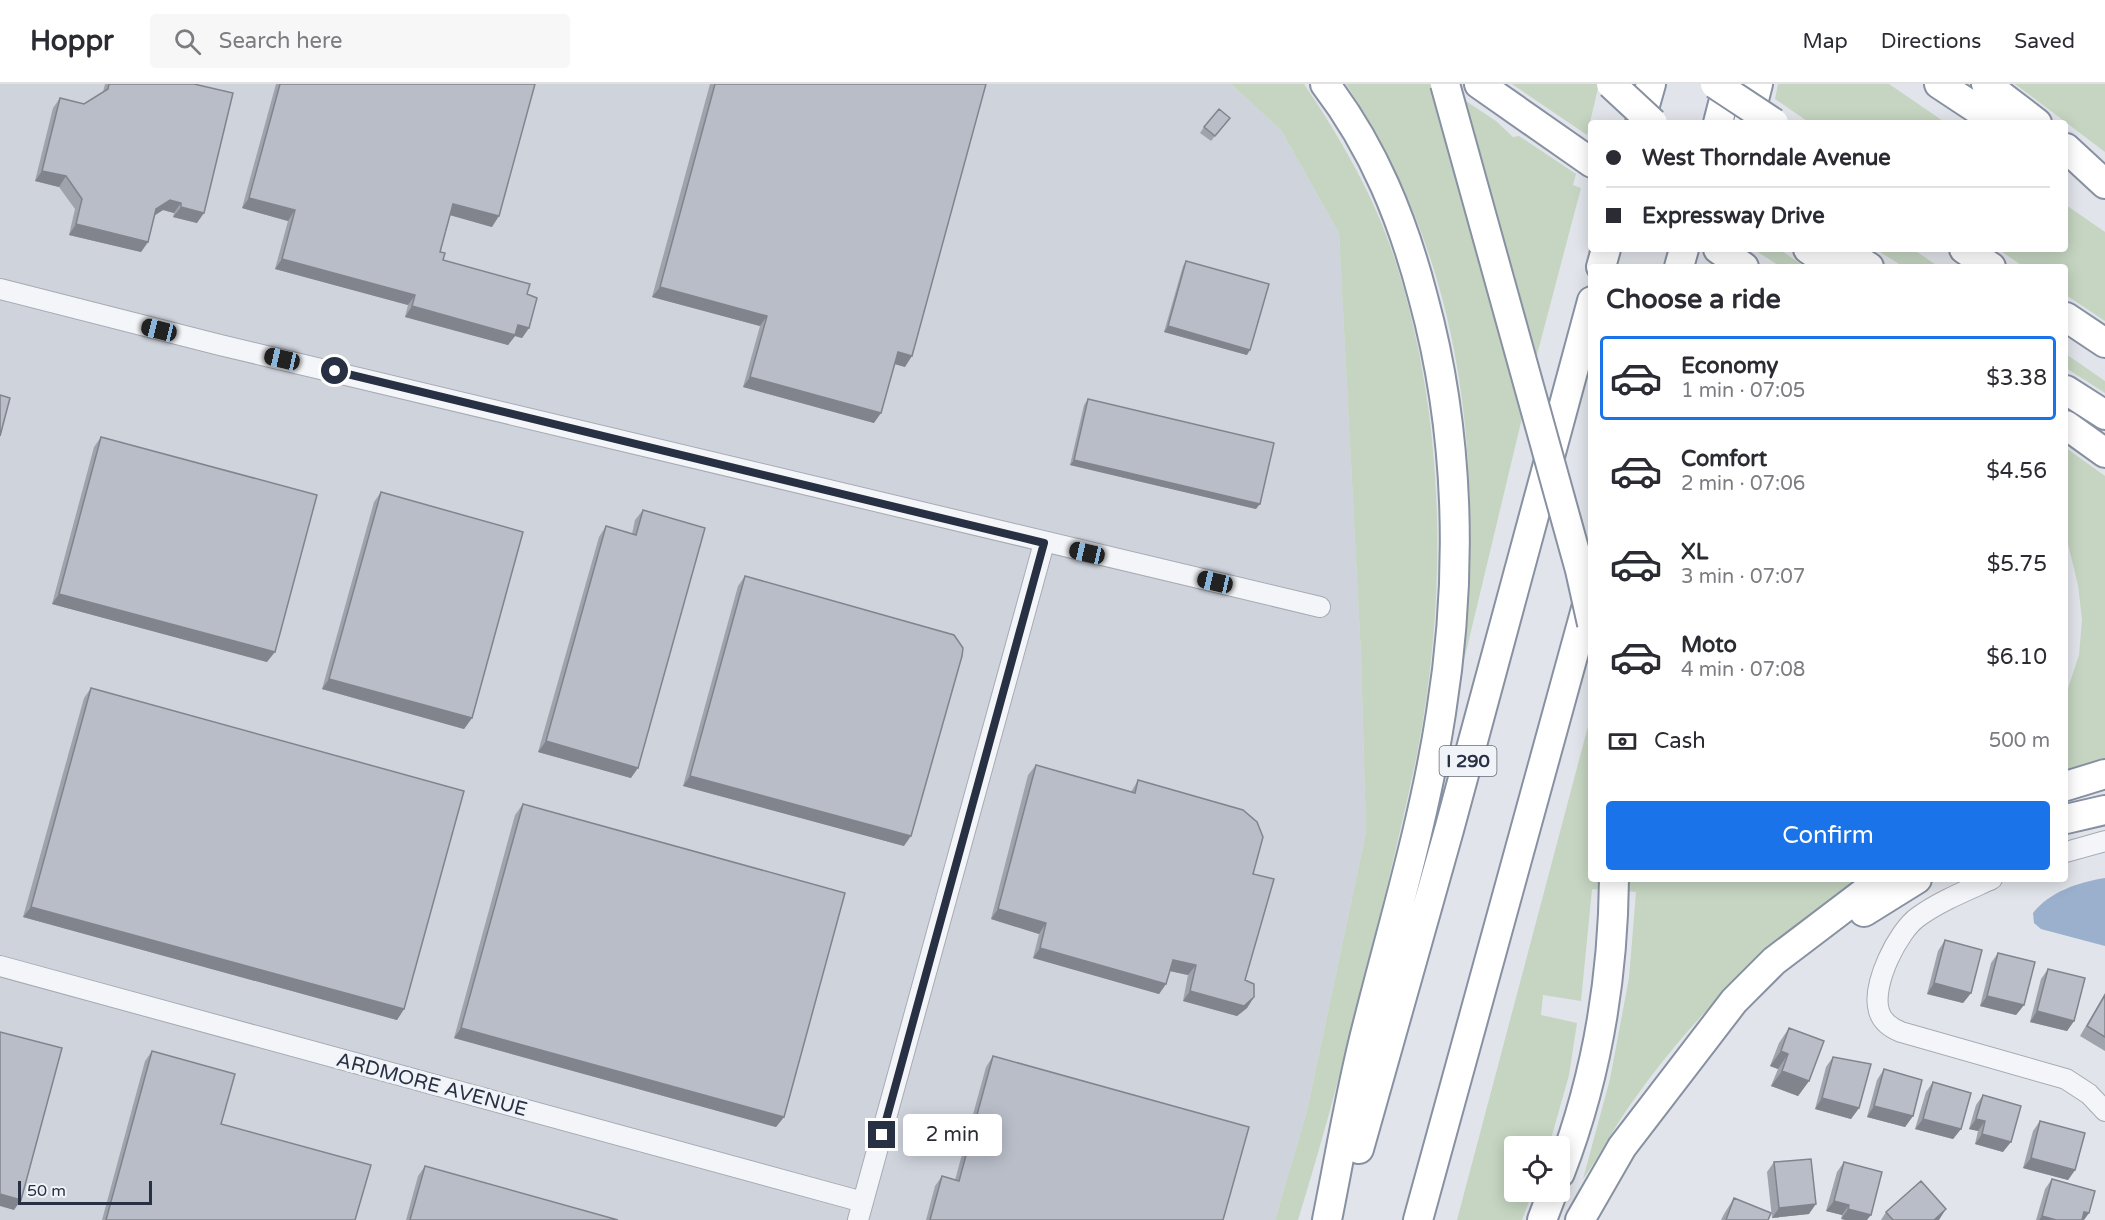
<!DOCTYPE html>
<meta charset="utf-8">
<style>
body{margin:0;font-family:"Varela Round",sans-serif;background:#f7f7f7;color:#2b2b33;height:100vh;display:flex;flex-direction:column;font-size:22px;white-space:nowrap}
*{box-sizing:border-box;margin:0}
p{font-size:20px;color:#7c7c81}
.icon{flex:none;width:33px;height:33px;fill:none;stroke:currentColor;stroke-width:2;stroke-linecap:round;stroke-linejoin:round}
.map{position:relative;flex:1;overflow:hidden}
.drawer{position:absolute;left:1588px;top:180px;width:480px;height:618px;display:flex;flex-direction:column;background:#fff;border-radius:6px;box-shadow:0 3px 15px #0003}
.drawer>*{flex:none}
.banner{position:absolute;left:1588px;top:36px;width:480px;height:132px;border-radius:6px;box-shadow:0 3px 15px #0003;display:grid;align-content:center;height:132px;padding:0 18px;background:#fff}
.fabs{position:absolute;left:1504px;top:1052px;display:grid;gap:12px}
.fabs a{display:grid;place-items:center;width:66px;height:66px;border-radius:6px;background:#fff;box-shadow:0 3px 15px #0003;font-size:30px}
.scale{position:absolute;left:18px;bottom:15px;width:134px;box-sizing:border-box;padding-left:6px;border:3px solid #283143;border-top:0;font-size:16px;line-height:21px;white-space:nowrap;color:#283143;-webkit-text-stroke:4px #f0f3f8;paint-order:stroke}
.end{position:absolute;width:27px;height:27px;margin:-14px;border:8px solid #283143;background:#fff;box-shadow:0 0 0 3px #fff}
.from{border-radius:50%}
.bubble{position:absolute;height:42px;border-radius:6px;background:#fff;box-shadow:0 3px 15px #0003;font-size:20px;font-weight:600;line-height:42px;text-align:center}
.car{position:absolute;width:18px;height:36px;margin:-18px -9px;border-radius:8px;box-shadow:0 0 4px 2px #0007;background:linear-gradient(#222 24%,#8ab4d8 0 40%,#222 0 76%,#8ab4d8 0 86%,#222 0)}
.banner b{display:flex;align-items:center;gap:21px;height:57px;font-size:22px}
.banner b+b{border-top:2px solid #e1e1e2}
.banner i{width:15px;height:15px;background:#2b2b33}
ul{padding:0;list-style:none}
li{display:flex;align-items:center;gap:18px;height:84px;margin:0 12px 9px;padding:0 6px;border:3px solid transparent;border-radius:6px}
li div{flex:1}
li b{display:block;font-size:22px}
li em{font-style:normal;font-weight:600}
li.current{border-color:#1a73e8}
li>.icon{width:54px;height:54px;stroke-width:1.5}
h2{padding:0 18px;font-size:27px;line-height:72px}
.pay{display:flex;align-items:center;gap:15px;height:66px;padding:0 18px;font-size:22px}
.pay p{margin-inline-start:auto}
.action{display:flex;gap:12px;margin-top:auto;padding:12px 18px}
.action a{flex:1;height:69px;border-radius:6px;background:#1a73e8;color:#fff;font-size:24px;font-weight:600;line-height:69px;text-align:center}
header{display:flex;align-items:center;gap:36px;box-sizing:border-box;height:84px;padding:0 30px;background:#fff;border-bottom:2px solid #e1e1e2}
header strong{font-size:28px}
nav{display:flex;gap:33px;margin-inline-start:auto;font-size:21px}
.search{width:420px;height:54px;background:#f7f7f7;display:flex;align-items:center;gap:15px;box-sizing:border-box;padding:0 21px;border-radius:6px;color:#7c7c81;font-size:22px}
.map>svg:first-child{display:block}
</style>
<header>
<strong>Hoppr</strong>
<div class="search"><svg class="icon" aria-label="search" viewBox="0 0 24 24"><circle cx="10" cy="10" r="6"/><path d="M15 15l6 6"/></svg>Search here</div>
<nav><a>Map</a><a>Directions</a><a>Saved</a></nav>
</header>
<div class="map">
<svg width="2105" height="1136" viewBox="0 0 2105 1136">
<rect width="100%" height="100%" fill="#e1e4ea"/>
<path fill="#cfd3dc" d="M 0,0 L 1231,0 L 1281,46 L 1339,149 L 1361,571 L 1366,748 L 1307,1027 L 1275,1136 L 0,1136 Z"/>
<path fill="#c5d5c1" d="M 1231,0 L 1304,0 C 1341,55 1376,115 1396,179 C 1445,333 1448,506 1418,665 C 1406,725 1391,785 1377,844 C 1353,942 1328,1039 1298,1136 L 1275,1136 L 1307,1027 L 1366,748 L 1361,571 L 1339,149 L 1281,46 Z
M 1346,0 L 1440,0 L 1496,37 L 1513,53 L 1519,52 L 1576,90 L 1573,101 L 1581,104 L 1538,267 L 1461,589 C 1464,547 1470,504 1470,462 C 1472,292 1440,144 1346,0 Z
M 1512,0 L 1599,0 L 1587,51 Z
M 1778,0 L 1889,0 L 1946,39 L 1810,39 L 1775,15 Z
M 2015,0 L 2105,0 L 2105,68 Z
M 2066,121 L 2105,148 L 2105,237 L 2066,211 L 2066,183 L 2024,183 L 1998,165 L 2066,165 Z
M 1753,165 L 1779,165 L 1805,183 L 1781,183 Z
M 1875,165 L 1913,165 L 1939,183 L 1904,183 Z
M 2066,270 L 2105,297 L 2105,309 L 2066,284 Z
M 2066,364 L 2105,392 L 2105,678 L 2066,690 L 2066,610 L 2079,571 L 2082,536 L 2078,501 L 2066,452 Z
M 1591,631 L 1592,795 L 1862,795 C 1769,855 1693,932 1630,1021 C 1613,1045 1600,1071 1583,1095 L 1610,995 L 1629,894 L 1636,808 L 1592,805 L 1581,917 L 1543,911 L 1541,931 L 1577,939 L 1569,991 L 1549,1062 L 1515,1062 L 1515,1107 L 1533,1107 L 1522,1136 L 1457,1136 Z"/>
<path fill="#9ab0cc" d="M 2105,794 L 2105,862 L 2041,845 L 2034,839 L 2033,829 C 2049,808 2079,798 2105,794 Z"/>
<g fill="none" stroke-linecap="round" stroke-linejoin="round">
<defs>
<path id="minor" d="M 0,205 L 220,261 L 1320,523
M 2066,768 L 2105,757
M 1992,795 C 1968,806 1940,817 1918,833 C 1898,847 1871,901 1879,927 C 1882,938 1891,944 1901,948 L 2066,995 L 2089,1010 L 2105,1027
M 0,882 L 863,1118
M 858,1136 L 1044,459"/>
<path id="highway" d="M 1325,0 C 1374,64 1403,136 1423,213 C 1460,348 1463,491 1441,629 C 1425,734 1394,836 1368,939 C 1351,1004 1340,1071 1327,1136
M 1479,0 L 1592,79
M 1939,0 L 1998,39
M 1986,0 L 2037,39
M 1640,39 L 1651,0
M 1718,39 L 1728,0
M 1748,39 L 1758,0
M 2066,64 L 2105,100
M 1718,165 L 1744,183
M 1808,165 L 1835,183
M 1840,165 L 1869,183
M 1964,165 L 1991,183
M 1601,183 L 1606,165
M 1679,183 L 1684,165
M 2066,233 L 2105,259
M 2066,306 L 2105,331
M 2066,341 L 2105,369
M 2066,702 L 2105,690
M 2066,735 L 2105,726
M 1864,828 L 1917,795
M 1359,1065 L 1449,746 L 1592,217
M 1560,1089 C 1596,996 1613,894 1614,795
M 1418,1136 L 1590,510
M 1542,1136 L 1553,1107
M 1580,1136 L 1622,1063 L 1734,917 L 1774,877 L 1882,795"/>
</defs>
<use href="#minor" stroke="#a6abb5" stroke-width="22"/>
<use href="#highway" stroke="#8791a2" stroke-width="32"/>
<use href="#minor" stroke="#f4f5f8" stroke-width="20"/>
<use href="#highway" stroke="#fff" stroke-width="28"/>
<defs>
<path id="highway-bridge" d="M 1445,0 L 1580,486 L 1592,540
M 1611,0 L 1653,39
M 1715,0 L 1774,39"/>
</defs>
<use href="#highway-bridge" stroke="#8791a2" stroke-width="32" stroke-linecap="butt"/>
<use href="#highway-bridge" stroke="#fff" stroke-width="28"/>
</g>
<path fill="#9ea3ac" d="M 105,0 L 194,0 L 197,139 L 173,133 L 174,129 L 163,126 L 155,131 L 148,158 L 141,168 L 69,151 L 75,125 L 59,103 L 35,97 L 53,24 L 60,14 L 84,20 L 103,8 Z
M 276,0 L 535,0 L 492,143 L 450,131 L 440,168 L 443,176 L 527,210 L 529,244 L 522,254 L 515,252 L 508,261 L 405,233 L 408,221 L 275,185 L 288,137 L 242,124 Z
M 710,0 L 986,0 L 905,283 L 895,280 L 874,339 L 743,303 L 760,242 L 652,213 Z
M 1230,34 L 1211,57 L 1200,49 L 1204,43 Z
M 1186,177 L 1247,271 L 1164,248 L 1183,182 Z
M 1088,315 L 1256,425 L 1070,381 L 1084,321 Z
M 101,353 L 267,578 L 52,520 L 94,363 Z
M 381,408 L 472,634 L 464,645 L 322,605 L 374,418 Z
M 643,426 L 631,694 L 538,668 L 599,453 L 606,442 L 632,450 L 635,436 Z
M 745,492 L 904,762 L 683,702 L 738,502 Z
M 91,604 L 404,925 L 397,936 L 23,833 L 84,614 Z
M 1036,681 L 1131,708 L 1138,696 L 1253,790 L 1245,896 L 1254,913 L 1247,924 L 1237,932 L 1183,917 L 1188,891 L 1170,887 L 1166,900 L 1159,910 L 1033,874 L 1039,850 L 991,835 L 1028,691 Z
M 523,720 L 784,1033 L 776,1043 L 454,954 L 515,731 Z
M 1945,856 L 1971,909 L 1963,919 L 1927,910 L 1938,867 Z
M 1998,869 L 2024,921 L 2016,931 L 1980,922 L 1991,879 Z
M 2048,885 L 2074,937 L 2067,947 L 2030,938 L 2041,895 Z
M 2105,909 L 2105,967 L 2080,952 Z
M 1789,944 L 1809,997 L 1798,1012 L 1771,1002 L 1778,985 L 1770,982 L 1779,959 Z
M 152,967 L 221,1040 L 355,1136 L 102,1136 L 145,977 Z
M 993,972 L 1223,1136 L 926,1136 L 935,1102 L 942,1092 L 955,1096 L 986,983 Z
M 1833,973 L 1859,1024 L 1851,1035 L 1815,1025 L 1826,983 Z
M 1884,985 L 1913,1032 L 1905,1043 L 1867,1033 L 1877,996 Z
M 1933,998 L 1961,1045 L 1953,1055 L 1915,1045 L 1926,1008 Z
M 1983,1011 L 2003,1068 L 1975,1060 L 1978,1047 L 1969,1045 L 1976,1021 Z
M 2040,1037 L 2075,1086 L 2068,1096 L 2023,1084 L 2033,1047 Z
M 1774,1078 L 1809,1130 L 1772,1134 L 1767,1088 Z
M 1844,1078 L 1882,1088 L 1841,1135 L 1842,1131 L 1826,1127 L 1837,1088 Z
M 425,1082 L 618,1136 L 406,1136 L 418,1092 Z
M 2052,1095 L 2084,1136 L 2036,1136 L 2045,1105 Z
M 1734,1114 L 1768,1136 L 1721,1136 L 1724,1130 Z
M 1886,1128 L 1939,1136 L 1881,1136 Z"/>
<path fill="#81848c" d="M 42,87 L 66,92 L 59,103 L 35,97 Z
M 249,114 L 295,126 L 288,137 L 242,124 Z
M 170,116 L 181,119 L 174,129 L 163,126 L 149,135 L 156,125 Z
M 453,120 L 499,132 L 492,143 L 446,130 Z
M 181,123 L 204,129 L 197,139 L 173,133 Z
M 76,140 L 148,158 L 141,168 L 69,151 Z
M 282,175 L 415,211 L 408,221 L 275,185 Z
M 660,203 L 767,232 L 760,242 L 652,213 Z
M 412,222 L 518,241 L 529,244 L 522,254 L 515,252 L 508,261 L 405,233 Z
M 1168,242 L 1250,266 L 1247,271 L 1164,248 Z
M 898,268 L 912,272 L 905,283 L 891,279 Z
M 750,293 L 881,329 L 874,339 L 743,303 Z
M 1074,376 L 1260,420 L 1256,425 L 1070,381 Z
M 59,510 L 275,568 L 267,578 L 52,520 Z
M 329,595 L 472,634 L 464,645 L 322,605 Z
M 546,657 L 638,684 L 631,694 L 538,668 Z
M 690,692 L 911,752 L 904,762 L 683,702 Z
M 31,823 L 404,925 L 397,936 L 23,833 Z
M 998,825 L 1046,839 L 1039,850 L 991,835 Z
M 1040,864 L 1166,900 L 1159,910 L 1033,874 Z
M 1173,876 L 1196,881 L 1188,891 L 1165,886 Z
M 1934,899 L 1971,909 L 1963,919 L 1927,910 Z
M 1190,907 L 1254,913 L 1247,924 L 1237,932 L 1183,917 Z
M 1987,912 L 2024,921 L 2016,931 L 1980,922 Z
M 2037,927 L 2074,937 L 2067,947 L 2030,938 Z
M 461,944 L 784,1033 L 776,1043 L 454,954 Z
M 1781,967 L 1788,970 L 1778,985 L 1770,982 Z
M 1782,987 L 1809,997 L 1798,1012 L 1771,1002 Z
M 1822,1014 L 1859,1024 L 1851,1035 L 1815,1025 Z
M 1874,1022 L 1913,1032 L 1905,1043 L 1867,1033 Z
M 1923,1035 L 1961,1045 L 1953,1055 L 1915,1045 Z
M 1976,1035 L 1985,1037 L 1978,1047 L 1969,1045 Z
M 1982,1050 L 2011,1058 L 2003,1068 L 1975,1060 Z
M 2031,1074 L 2075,1086 L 2068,1096 L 2023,1084 Z
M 0,1110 L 21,1116 L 14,1126 L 0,1122 Z
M 1834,1117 L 1849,1121 L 1842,1131 L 1826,1127 Z
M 1816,1120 L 1809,1130 L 1772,1134 L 1779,1124 Z
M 1848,1125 L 1871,1131 L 1867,1136 L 1845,1136 L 1841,1135 Z
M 1946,1125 L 1939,1136 L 1934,1136 Z
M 2084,1128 L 2089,1129 L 2084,1136 L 2079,1136 Z
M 2042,1132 L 2056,1136 L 2039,1136 Z"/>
<path fill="#b8bdc8" stroke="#81848c" stroke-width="1.5" d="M 109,0 L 194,0 L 233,9 L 204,129 L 181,123 L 181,119 L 170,116 L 156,125 L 148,158 L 76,140 L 82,115 L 66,92 L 42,87 L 60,14 L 84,20 L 108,5 Z
M 280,0 L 535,0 L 499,132 L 453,120 L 440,168 L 445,169 L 443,176 L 530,200 L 527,210 L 537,214 L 529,244 L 518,241 L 515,251 L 412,222 L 415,211 L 282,175 L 295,126 L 249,114 Z
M 715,0 L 986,0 L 912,272 L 898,268 L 881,329 L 750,293 L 767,232 L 660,203 Z
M 1219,25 L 1230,34 L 1215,52 L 1204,43 Z
M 1186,177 L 1269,200 L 1250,266 L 1168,242 Z
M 0,311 L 10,314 L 0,352 Z
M 1088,315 L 1274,359 L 1260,420 L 1074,376 Z
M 101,353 L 317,411 L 275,568 L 59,510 Z
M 381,408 L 523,448 L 472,634 L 329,595 Z
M 643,426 L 705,444 L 638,684 L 546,657 L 606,442 L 636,451 Z
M 745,492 L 954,551 L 963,564 L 962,572 L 911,752 L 690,692 Z
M 91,604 L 464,707 L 404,925 L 31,823 Z
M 1036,681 L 1135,709 L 1138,696 L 1243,726 L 1257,738 L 1263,753 L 1253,790 L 1274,795 L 1245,896 L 1254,900 L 1254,913 L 1244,922 L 1190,907 L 1196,881 L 1173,876 L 1166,900 L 1040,864 L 1046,839 L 998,825 Z
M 523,720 L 845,809 L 784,1033 L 461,944 Z
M 1945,856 L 1982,866 L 1971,909 L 1934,899 Z
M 1998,869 L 2035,878 L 2024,921 L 1987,912 Z
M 2048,885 L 2085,894 L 2074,937 L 2037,927 Z
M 2105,911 L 2105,953 L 2087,942 Z
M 1789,944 L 1824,957 L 1809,997 L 1782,987 L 1788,970 L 1781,967 Z
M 0,948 L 62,964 L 21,1116 L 0,1110 Z
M 152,967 L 235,990 L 221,1040 L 371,1081 L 355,1136 L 106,1136 Z
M 993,972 L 1249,1043 L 1223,1136 L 930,1136 L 942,1092 L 959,1097 Z
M 1833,973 L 1871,980 L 1859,1024 L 1822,1014 Z
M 1884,985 L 1922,996 L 1913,1032 L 1874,1022 Z
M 1933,998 L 1971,1009 L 1961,1045 L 1923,1035 Z
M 1983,1011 L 2021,1022 L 2011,1058 L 1982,1050 L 1985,1037 L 1976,1035 Z
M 2040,1037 L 2085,1049 L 2075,1086 L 2031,1074 Z
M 1811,1075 L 1816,1120 L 1779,1124 L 1774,1078 Z
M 1844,1078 L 1882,1088 L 1871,1131 L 1848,1125 L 1849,1121 L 1834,1117 Z
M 425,1082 L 618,1136 L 410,1136 Z
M 2052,1095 L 2095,1107 L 2089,1129 L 2084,1128 L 2082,1136 L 2056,1136 L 2042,1132 Z
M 1921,1097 L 1946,1125 L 1934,1136 L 1893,1136 L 1886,1128 Z
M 1734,1114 L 1771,1129 L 1768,1136 L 1726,1136 Z"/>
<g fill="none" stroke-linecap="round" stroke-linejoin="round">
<path stroke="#283143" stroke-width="8" d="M 335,287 L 1044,459 L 882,1051"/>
</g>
<g text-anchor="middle" stroke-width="6" stroke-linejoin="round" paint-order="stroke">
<rect fill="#f0f3f8" stroke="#646b79" stroke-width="1.5" x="1439.5" y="662" width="57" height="30" rx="4.5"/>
<g font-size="18" font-weight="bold" fill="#283143">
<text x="1468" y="683">I 290</text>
</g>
<g font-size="20" fill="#283143" stroke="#f0f3f8">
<text transform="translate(432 1000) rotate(15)" y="7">ARDMORE AVENUE</text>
</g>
</g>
</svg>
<div class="fabs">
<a><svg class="icon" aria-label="locate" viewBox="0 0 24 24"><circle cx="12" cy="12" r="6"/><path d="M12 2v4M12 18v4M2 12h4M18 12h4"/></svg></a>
</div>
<div class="scale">50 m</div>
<i class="end from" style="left:335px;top:287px"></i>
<i class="end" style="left:882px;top:1051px"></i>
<div class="bubble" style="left:903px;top:1030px;width:99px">2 min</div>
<i class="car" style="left:159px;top:246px;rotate:284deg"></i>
<i class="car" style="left:282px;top:275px;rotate:283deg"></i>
<i class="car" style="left:1087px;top:469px;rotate:283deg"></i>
<i class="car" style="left:1215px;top:498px;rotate:283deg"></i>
<div class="banner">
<b><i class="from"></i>West Thorndale Avenue</b>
<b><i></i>Expressway Drive</b>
</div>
<section class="drawer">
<h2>Choose a ride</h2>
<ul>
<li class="current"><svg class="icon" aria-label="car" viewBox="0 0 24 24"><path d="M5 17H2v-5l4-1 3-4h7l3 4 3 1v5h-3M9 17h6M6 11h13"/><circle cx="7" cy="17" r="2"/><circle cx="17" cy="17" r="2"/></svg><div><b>Economy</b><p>1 min · 07:05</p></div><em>$3.38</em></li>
<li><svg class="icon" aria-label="car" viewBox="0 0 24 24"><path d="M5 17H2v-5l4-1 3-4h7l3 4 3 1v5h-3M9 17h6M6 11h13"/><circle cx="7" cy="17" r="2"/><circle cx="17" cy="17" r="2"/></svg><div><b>Comfort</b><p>2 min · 07:06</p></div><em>$4.56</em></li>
<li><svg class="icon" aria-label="car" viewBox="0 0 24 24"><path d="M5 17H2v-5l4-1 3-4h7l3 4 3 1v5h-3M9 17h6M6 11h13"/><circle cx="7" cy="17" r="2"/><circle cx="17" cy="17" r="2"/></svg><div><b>XL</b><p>3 min · 07:07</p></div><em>$5.75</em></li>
<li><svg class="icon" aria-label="car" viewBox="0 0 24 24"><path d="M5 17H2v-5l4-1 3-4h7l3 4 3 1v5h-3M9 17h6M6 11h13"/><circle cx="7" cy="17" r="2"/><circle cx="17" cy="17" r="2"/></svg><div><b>Moto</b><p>4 min · 07:08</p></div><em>$6.10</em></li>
</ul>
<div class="pay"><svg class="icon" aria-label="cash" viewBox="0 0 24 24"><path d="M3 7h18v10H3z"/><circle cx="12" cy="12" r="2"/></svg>Cash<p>500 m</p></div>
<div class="action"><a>Confirm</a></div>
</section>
</div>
